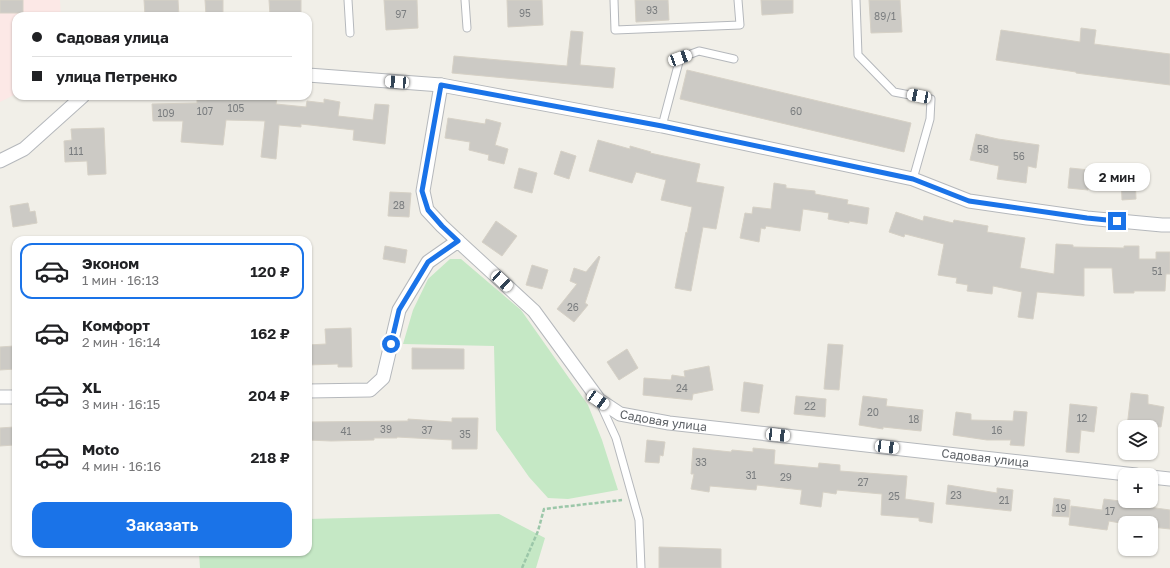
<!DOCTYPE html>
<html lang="ru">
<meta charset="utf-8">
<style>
body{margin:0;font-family:"Golos Text",sans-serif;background:#f6f6f6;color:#202124;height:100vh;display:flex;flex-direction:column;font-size:15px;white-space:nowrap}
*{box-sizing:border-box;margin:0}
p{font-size:13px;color:#757577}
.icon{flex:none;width:22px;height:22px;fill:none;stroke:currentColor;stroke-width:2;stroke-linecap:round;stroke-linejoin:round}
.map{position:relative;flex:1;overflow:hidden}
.panel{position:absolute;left:12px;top:236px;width:300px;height:320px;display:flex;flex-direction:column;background:#fff;border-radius:12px;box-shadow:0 1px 3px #0004}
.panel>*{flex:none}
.hud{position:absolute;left:12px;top:12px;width:300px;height:88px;border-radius:12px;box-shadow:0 1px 3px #0004;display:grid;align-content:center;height:88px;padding:0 20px;background:#fff}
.fabs{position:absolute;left:1118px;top:420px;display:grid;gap:8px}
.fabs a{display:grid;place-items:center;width:40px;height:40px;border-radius:8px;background:#fff;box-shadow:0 1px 3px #0004;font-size:20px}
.end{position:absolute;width:18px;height:18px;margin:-9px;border:5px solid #1a73e8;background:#fff;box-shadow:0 0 0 2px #fff}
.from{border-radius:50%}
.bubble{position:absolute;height:28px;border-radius:12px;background:#fff;box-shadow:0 1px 3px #0004;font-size:13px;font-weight:600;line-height:28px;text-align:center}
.car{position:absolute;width:12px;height:24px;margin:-12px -6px;border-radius:5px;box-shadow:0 0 3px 1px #0007;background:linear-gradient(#fff 24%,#345 0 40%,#fff 0 76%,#345 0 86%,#fff 0)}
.hud b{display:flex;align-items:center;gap:14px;height:38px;font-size:15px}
.hud b+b{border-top:1px solid #e0e0e0}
.hud i{width:10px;height:10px;background:#202124}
ul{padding:7px 0 0;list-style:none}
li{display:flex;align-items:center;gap:12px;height:56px;margin:0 8px 6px;padding:0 12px;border:2px solid transparent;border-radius:12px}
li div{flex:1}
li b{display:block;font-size:15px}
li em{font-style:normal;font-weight:600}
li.active{border-color:#1a73e8}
li>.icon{width:36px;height:36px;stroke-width:1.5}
.primary-button{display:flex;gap:8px;margin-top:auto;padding:8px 20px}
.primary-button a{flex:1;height:46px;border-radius:12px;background:#1a73e8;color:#fff;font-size:16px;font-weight:600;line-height:46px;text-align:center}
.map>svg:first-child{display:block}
</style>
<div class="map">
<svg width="1170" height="568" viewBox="0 0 1170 568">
<rect width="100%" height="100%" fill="#f1efe8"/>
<path fill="#fce8e6" d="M 0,0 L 60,0 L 61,16 L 16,16 L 16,94 L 0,102 Z"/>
<path fill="#c5e8c5" d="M 450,259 L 461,259 L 521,310 L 588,405 L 602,440 L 618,490 L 568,499 L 548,498 L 529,477 L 496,430 L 494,346 L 403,344 L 413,310 L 428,279 Z
M 499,514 L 545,538 L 536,568 L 200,568 L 199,552 L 308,552 L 308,519 Z"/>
<path fill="#cccac5" stroke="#d6d1c6" d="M 0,0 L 23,0 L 23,13 L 0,13 Z
M 144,0 L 178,0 L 179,16 L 145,16 Z
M 205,0 L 223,0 L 223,16 L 206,16 Z
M 269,0 L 301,0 L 301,16 L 270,16 Z
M 384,0 L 417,0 L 418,28 L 386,30 Z
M 507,0 L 542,0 L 543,25 L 508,27 Z
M 635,0 L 668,0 L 669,20 L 636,22 Z
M 761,0 L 793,0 L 793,13 L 762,15 Z
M 869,0 L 900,0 L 902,32 L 871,33 Z
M 1081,28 L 1096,30 L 1094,44 L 1170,54 L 1170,85 L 1076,73 L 1076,72 L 996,60 L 1001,30 L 1080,42 Z
M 571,31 L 583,32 L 580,65 L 615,68 L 613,88 L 452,73 L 454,56 L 567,66 Z
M 687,70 L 911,123 L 904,152 L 680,99 Z
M 229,97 L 277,98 L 276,104 L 306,107 L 307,101 L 324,103 L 324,99 L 340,102 L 338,116 L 373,120 L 375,104 L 389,105 L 385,144 L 353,140 L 354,130 L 301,124 L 301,127 L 279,125 L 276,159 L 261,157 L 265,121 L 226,120 L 223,145 L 181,142 L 183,121 L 153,121 L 152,104 L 197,103 L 197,100 L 229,99 Z
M 448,118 L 485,124 L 486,119 L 501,123 L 495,145 L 508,149 L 504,164 L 488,160 L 489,155 L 469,150 L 470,142 L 445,138 Z
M 104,128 L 106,174 L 88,175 L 87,161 L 65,162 L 64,141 L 72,140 L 71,129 Z
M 976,134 L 998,139 L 1039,145 L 1036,168 L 1028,166 L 1026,183 L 997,179 L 999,166 L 970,160 Z
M 598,140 L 630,149 L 630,146 L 651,152 L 650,153 L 700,164 L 696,182 L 724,187 L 716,229 L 703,227 L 691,291 L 675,288 L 686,232 L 687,233 L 692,207 L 661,200 L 666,180 L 636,172 L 632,183 L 589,171 Z
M 561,151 L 576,156 L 569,179 L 554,174 Z
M 519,168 L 537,173 L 532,193 L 514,188 Z
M 1070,168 L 1090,170 L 1088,190 L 1068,188 Z
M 1135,174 L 1136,199 L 1122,200 L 1121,175 Z
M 774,183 L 786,185 L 786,188 L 815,191 L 815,194 L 848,200 L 847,204 L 869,208 L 867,224 L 849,221 L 849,223 L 828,219 L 829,213 L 803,209 L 800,231 L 766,226 L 765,229 L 761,228 L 759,242 L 740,238 L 745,213 L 752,214 L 753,207 L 771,209 Z
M 390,192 L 411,193 L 409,217 L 388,216 Z
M 28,203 L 30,212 L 35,211 L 37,223 L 13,227 L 10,206 Z
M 896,212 L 923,221 L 924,216 L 953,223 L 954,220 L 988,226 L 987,232 L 1025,238 L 1020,268 L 1054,274 L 1056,244 L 1073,245 L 1073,247 L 1124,248 L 1124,246 L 1139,246 L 1139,259 L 1156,259 L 1156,252 L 1170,252 L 1170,274 L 1166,274 L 1165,291 L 1134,291 L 1134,293 L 1114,293 L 1112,268 L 1084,268 L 1084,296 L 1037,292 L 1033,319 L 1018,317 L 1022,292 L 993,286 L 992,294 L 967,291 L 968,285 L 956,283 L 957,278 L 938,275 L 944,244 L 905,234 L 904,237 L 889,232 Z
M 496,221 L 517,236 L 502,256 L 482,242 Z
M 385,246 L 407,250 L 405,263 L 383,259 Z
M 599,256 L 600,257 L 585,303 L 588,305 L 574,322 L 557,309 L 577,284 L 570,281 L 574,268 L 586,272 Z
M 532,265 L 548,270 L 542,289 L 526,285 Z
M 351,328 L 352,367 L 338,367 L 338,364 L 308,365 L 308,345 L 326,344 L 325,329 Z
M 828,344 L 843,345 L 839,390 L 824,389 Z
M 14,346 L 15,369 L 0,370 L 0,347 Z
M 412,348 L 464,349 L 464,369 L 412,369 Z
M 627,349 L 638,368 L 619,380 L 607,362 Z
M 709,366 L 713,390 L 693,394 L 692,400 L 643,395 L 644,378 L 671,380 L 672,375 L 685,377 L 684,371 Z
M 744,382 L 763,385 L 759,413 L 741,411 Z
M 1131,393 L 1148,395 L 1148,404 L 1164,407 L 1161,427 L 1153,426 L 1127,427 Z
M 796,396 L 826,399 L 825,417 L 794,414 Z
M 863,396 L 887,399 L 886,406 L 923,410 L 921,431 L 883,427 L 883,429 L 859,425 Z
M 1070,404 L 1097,407 L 1094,432 L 1081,430 L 1079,453 L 1066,452 Z
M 1014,411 L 1027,412 L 1024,446 L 1010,445 L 1011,440 L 987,440 L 953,435 L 956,412 L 971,414 L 971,420 L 1013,421 Z
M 452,418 L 478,418 L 477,449 L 452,449 L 452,440 L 397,437 L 397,438 L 374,438 L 374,440 L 331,441 L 308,440 L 308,422 L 408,421 L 408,419 L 452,422 Z
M 14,427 L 14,445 L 0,446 L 0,428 Z
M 647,440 L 665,442 L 663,456 L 660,455 L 659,463 L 645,462 Z
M 693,448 L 731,452 L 732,450 L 753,452 L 753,448 L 775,450 L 774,464 L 818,468 L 819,463 L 840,465 L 840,471 L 907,476 L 905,499 L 934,503 L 932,523 L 919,521 L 919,518 L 881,515 L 882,494 L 837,490 L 836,494 L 823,492 L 821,507 L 800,504 L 802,490 L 757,485 L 756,490 L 710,486 L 709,492 L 691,489 L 694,474 L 691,474 Z
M 948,485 L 997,493 L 997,488 L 1013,490 L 1011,511 L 946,504 Z
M 1054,498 L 1070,500 L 1069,517 L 1052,516 Z
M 1104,499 L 1120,501 L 1120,503 L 1170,510 L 1170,529 L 1151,527 L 1151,523 L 1120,523 L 1109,521 L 1107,530 L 1069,525 L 1071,506 L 1102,510 Z
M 659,547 L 721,549 L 721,568 L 659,568 Z"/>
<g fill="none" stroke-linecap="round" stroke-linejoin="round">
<defs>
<path id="service" d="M 348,0 L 350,33
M 465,0 L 467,28
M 614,0 L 615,30 L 740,25 L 738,0
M 856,0 L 858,55 L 894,92 L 931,99 L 930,119 L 913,179
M 662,126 L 680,58 L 699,51 L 734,59
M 600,403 L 616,438 L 639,520 L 641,568"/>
<g id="minor">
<path d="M 308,75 L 441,85 L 662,126 L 913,179 L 969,201 L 1087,218 L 1162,225 L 1170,225"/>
<path d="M 441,85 L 423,191 L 427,210 L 442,226 L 458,241"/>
<path d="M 0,161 L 24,149 L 83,96"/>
<path id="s1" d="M 308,391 L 370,390 L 383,378 L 399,310 L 428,262 L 458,241 L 534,311 L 599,400 L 620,414 L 669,423 L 1136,475"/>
<path d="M 0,397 L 16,397"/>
<path d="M 1151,477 L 1170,479"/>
</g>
</defs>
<use href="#service" stroke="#b5b8bc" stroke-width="9"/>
<use href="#minor" stroke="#b5b8bc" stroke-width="15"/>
<path stroke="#9cc7a9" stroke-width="2.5" stroke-dasharray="4 2" stroke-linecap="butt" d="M 522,568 L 538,531 L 544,509 L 622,500"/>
<use href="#service" stroke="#fff" stroke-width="7"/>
<use href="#minor" stroke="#fff" stroke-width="13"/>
</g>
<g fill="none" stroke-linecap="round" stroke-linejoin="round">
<path stroke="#1a73e8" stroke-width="5" d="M 391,344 L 399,310 L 428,262 L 458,241 L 442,226 L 428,210 L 422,191 L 441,85 L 662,126 L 913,179 L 969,201 L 1087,218 L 1117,221"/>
</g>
<g text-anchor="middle" stroke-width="3.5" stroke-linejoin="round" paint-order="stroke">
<g font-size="10" fill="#7a7d7f">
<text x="652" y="14">93</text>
<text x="525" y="17">95</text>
<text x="401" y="18">97</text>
<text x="885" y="20">89/1</text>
<text x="236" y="112">105</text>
<text x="205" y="115">107</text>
<text x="796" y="115">60</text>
<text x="166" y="117">109</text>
<text x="983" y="153">58</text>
<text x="76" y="155">111</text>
<text x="1019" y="160">56</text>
<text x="399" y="209">28</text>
<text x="1157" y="275">51</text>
<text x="573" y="311">26</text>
<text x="682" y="392">24</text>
<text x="810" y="410">22</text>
<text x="873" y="416">20</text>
<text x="1082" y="422">12</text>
<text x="914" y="423">18</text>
<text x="386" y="433">39</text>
<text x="427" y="434">37</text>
<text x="997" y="434">16</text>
<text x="346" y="435">41</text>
<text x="465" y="438">35</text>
<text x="701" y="466">33</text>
<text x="751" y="479">31</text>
<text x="786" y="481">29</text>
<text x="863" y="486">27</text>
<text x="956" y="499">23</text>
<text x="894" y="500">25</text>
<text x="1004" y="504">21</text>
<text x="1061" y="512">19</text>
<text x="1110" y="515">17</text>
</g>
<g font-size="12" fill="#5f6368" stroke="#fff">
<text dy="4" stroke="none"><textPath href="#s1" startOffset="525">Садовая улица</textPath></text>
<text dy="4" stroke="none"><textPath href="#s1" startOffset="849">Садовая улица</textPath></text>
</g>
</g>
</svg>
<div class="fabs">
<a><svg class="icon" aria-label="layers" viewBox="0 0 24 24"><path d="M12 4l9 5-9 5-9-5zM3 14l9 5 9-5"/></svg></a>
<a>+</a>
<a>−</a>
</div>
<i class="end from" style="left:391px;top:344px"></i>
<i class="end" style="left:1117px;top:221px"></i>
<div class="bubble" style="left:1084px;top:163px;width:66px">2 мин</div>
<i class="car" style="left:680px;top:58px;rotate:70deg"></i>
<i class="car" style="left:397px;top:82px;rotate:274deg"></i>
<i class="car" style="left:919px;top:96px;rotate:281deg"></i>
<i class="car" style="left:502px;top:281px;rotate:133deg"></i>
<i class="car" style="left:598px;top:400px;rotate:124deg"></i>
<i class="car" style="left:778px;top:435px;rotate:96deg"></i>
<i class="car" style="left:887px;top:447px;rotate:97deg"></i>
<div class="hud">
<b><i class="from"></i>Садовая улица</b>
<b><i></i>улица Петренко</b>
</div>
<section class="panel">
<ul>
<li class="active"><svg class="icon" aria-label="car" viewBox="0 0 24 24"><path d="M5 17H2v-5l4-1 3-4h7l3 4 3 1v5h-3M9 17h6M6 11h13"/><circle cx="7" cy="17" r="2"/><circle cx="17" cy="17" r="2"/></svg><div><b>Эконом</b><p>1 мин · 16:13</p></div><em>120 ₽</em></li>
<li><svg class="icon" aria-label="car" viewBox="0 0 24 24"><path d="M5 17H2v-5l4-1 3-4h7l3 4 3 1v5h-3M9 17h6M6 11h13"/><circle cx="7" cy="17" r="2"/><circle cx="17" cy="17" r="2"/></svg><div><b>Комфорт</b><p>2 мин · 16:14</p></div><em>162 ₽</em></li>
<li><svg class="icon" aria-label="car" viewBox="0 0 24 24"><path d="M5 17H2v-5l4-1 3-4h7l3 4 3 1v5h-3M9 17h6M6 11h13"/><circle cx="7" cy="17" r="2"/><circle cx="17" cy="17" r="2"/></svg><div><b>XL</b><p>3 мин · 16:15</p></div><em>204 ₽</em></li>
<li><svg class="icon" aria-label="car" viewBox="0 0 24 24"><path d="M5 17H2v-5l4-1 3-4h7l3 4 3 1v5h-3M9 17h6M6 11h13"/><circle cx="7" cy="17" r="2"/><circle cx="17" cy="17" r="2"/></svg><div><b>Moto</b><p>4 мин · 16:16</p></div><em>218 ₽</em></li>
</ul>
<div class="primary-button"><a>Заказать</a></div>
</section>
</div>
